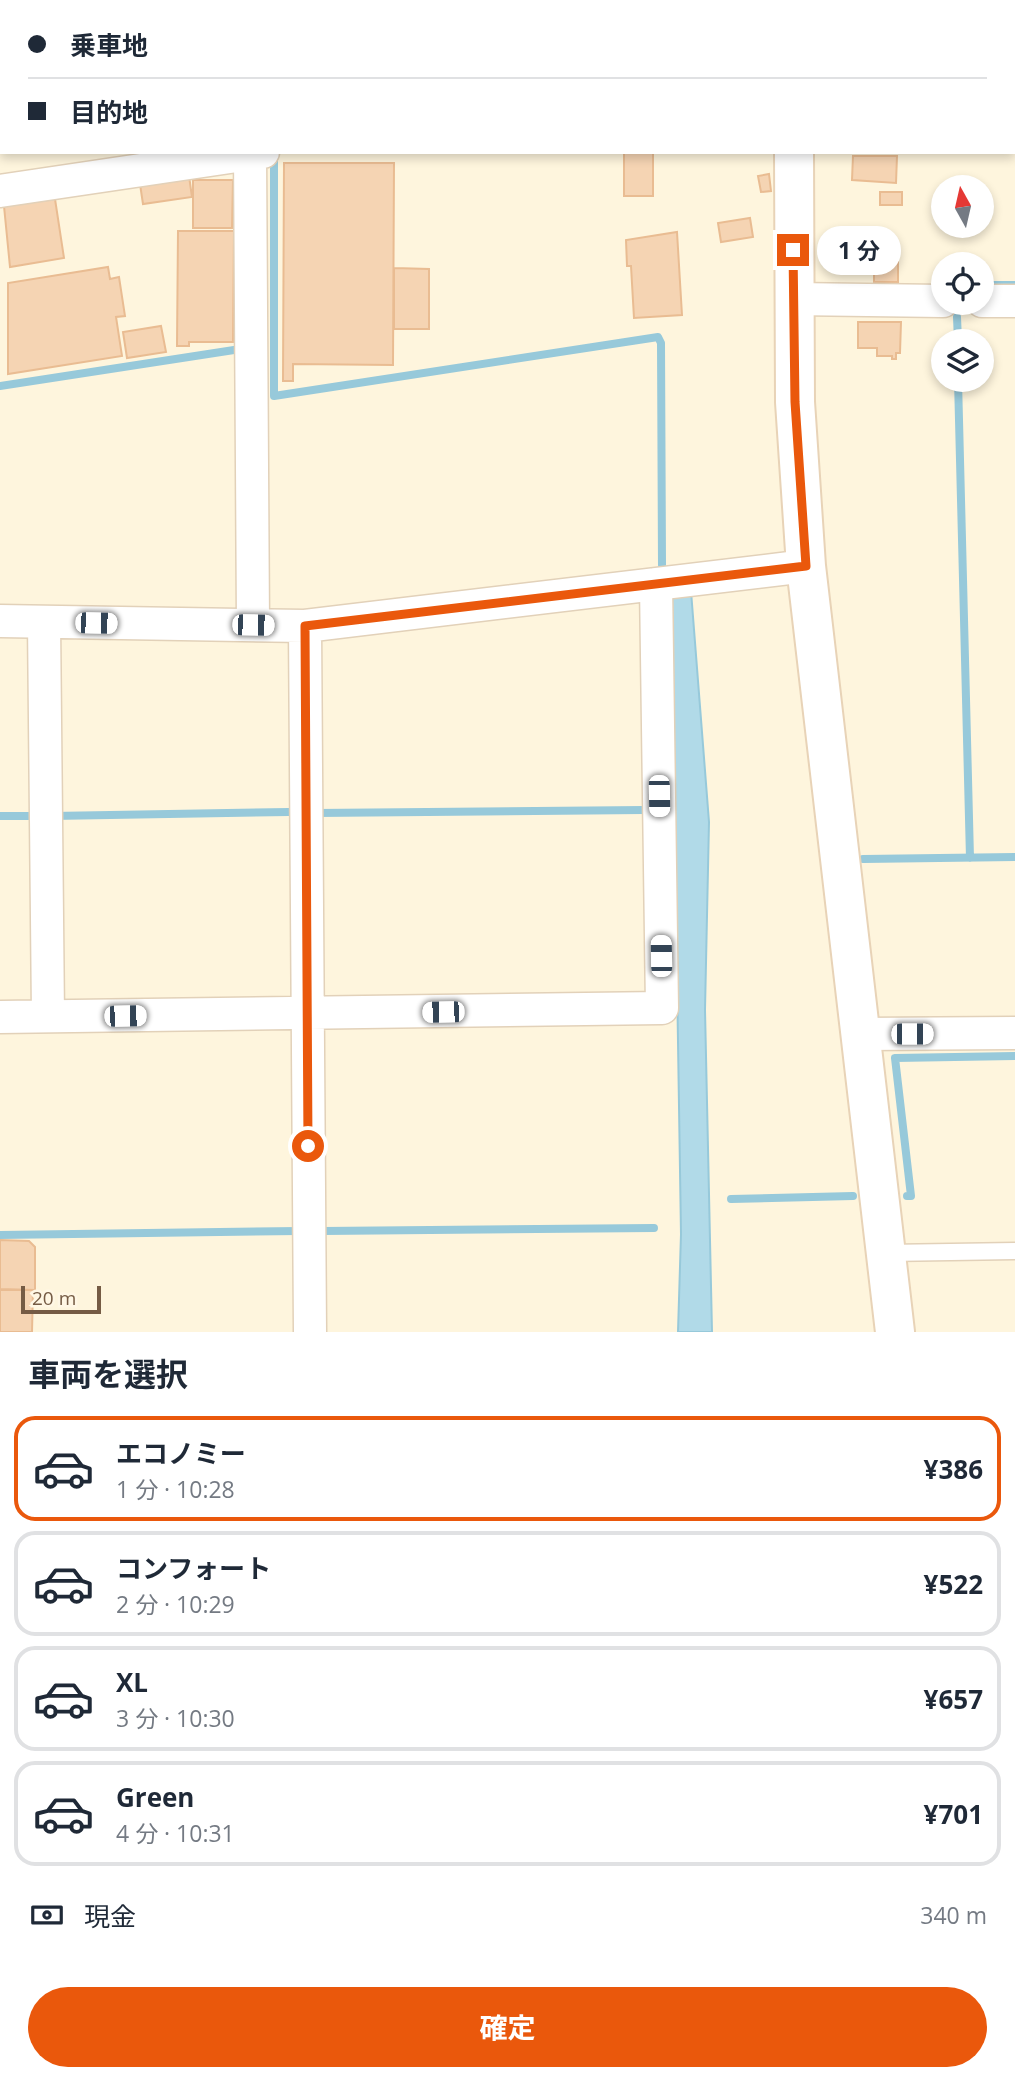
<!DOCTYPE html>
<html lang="ja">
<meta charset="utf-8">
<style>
body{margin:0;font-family:"Open Sans","Noto Sans JP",sans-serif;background:#f2f2f3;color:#1f2937;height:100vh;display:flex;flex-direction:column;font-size:26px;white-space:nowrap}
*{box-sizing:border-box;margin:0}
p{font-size:23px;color:#747a83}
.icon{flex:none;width:38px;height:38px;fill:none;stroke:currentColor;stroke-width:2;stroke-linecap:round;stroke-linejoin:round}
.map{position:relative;height:1332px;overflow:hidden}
.details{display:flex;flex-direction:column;background:#fff;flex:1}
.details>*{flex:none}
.guide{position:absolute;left:0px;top:0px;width:1015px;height:154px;box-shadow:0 4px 10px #0003;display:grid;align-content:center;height:154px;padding:0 28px;background:#fff}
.needle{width:46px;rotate:352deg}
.fabs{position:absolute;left:931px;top:175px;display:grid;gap:14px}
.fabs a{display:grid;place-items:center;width:63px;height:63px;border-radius:50%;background:#fff;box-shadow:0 4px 10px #0003;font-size:35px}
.scale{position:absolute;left:21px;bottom:18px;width:80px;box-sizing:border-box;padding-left:7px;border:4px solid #755b44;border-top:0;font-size:19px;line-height:24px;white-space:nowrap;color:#755b44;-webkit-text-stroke:5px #fff7e5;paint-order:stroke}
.end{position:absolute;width:32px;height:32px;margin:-16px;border:9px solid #ea580c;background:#fff;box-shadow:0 0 0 4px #fff}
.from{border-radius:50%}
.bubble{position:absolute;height:49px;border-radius:24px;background:#fff;box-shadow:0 4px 10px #0003;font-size:23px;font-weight:700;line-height:49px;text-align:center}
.car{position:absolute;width:21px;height:42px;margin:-21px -10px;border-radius:9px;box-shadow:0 0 5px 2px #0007;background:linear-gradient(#fff 24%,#345 0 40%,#fff 0 76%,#345 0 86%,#fff 0)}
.guide b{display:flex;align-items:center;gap:24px;height:66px;font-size:26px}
.guide b+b{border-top:2px solid #e0e1e3}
.guide i{width:18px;height:18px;background:#1f2937}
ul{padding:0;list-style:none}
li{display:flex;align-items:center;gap:21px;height:105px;margin:0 14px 10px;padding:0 14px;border:4px solid #e0e1e3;border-radius:21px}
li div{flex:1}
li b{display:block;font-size:26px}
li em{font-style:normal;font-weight:700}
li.active{border-color:#ea580c}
li>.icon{width:63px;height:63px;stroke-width:1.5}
h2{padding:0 28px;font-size:32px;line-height:84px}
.pay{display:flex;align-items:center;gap:18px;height:77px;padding:0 28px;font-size:26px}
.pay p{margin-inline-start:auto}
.cta{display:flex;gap:14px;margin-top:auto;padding:14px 28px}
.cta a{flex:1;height:80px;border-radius:42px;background:#ea580c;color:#fff;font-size:28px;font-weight:700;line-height:80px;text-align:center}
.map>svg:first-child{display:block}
</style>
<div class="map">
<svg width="1015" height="1332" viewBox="0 0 1015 1332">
<rect width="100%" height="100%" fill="#fef5dd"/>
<path fill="#b1dae8" stroke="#97c9da" stroke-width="2" d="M 691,591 L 709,822 L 705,1010 L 712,1332 L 678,1332 L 681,1234 L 671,593 Z"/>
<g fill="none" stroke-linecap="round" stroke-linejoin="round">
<path stroke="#97c9da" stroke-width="8" d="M 619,0 L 619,2
M 212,2 L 223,0
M 275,2 L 275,0
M 0,34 L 2,34
M 274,160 L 274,396 L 658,337 L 661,343 L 662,565
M 982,285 L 1015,285
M 957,317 L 958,341
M 958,380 L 970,858
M 0,386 L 234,350
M 316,813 L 644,810
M 0,816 L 39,816
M 52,816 L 289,812
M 863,859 L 1015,857
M 907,1196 L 911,1196 L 895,1058 L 1015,1056
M 731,1199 L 853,1196
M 323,1231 L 654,1228
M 0,1235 L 299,1231"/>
</g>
<path fill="#f5d4b3" stroke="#e9bc92" stroke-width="2" d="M 624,152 L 672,152 L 653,153 L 653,196 L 624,196 Z
M 853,156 L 897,156 L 896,183 L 852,180 Z
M 284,163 L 394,163 L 393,365 L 293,364 L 293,381 L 283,381 Z
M 769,174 L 771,191 L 761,192 L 758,176 Z
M 189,176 L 192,197 L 143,204 L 140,184 Z
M 193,180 L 233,180 L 232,228 L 193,228 Z
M 880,192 L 902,192 L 902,205 L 880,205 Z
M 55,199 L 64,258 L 10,267 L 4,206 Z
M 750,218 L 753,237 L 721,242 L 718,223 Z
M 178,231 L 234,231 L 233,342 L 189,342 L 189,346 L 177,346 Z
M 677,232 L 682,315 L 634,318 L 631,266 L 627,266 L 626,240 Z
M 874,260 L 898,260 L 898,282 L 874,282 Z
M 108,267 L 110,279 L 119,277 L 125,316 L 116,317 L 122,356 L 8,374 L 8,283 Z
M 394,268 L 429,269 L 429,329 L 394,329 Z
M 858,322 L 901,322 L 900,353 L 896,353 L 896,359 L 892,359 L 892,356 L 877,356 L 877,348 L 858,348 Z
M 161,326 L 166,352 L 127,358 L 123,332 Z
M 0,1240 L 29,1241 L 35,1247 L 35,1290 L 0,1289 Z
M 0,1290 L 33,1290 L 32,1332 L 0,1332 Z"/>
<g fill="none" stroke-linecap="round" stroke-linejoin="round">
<defs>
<path id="lane" d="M 886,1253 L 1015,1251"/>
<path id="street" d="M 251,2 L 251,0
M 250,152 L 253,625
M 0,191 L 263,152
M 793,299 L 943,301
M 982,301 L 1015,301
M 0,621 L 305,626 L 806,566
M 44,622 L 48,1016
M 305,626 L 310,1332
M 0,1017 L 662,1008 L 656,584
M 861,1034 L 1015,1033"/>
<path id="secondary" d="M 794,0 L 794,2
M 794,152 L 795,402 L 806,566 L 895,1332"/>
</defs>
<use href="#lane" stroke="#e2d1b9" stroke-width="19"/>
<use href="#street" stroke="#e2d1b9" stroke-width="35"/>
<use href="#secondary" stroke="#e8d3b7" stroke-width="42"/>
<use href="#lane" stroke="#fff" stroke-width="16"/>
<use href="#street" stroke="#fff" stroke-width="32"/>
<use href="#secondary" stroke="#fff" stroke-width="38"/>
</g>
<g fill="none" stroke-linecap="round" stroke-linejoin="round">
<path stroke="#ea580c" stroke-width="9" d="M 308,1146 L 305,626 L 806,566 L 795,402 L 793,250"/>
</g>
</svg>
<div class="fabs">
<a><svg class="needle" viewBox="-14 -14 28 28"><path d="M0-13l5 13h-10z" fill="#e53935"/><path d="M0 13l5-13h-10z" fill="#747a83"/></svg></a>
<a><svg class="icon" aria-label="locate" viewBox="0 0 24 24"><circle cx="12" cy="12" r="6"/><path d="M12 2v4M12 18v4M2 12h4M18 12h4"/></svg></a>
<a><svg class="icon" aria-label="layers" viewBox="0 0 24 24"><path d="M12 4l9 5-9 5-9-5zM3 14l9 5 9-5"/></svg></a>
</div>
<div class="scale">20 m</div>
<i class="end from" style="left:308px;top:1146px"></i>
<i class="end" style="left:793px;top:250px"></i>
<div class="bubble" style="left:817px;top:226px;width:84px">1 分</div>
<i class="car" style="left:96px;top:623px;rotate:91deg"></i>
<i class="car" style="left:253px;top:625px;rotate:91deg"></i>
<i class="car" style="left:659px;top:796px;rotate:179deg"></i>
<i class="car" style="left:661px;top:956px;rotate:359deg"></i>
<i class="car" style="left:443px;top:1012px;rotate:269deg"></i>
<i class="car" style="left:125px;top:1016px;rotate:89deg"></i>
<i class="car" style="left:912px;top:1034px;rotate:90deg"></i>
<div class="guide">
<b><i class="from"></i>乗車地</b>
<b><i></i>目的地</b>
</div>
</div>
<section class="details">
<h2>車両を選択</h2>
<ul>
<li class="active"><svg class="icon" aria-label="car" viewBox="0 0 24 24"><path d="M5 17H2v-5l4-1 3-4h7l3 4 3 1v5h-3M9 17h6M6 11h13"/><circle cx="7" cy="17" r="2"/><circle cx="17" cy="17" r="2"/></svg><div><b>エコノミー</b><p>1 分 · 10:28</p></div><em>¥386</em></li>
<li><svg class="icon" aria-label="car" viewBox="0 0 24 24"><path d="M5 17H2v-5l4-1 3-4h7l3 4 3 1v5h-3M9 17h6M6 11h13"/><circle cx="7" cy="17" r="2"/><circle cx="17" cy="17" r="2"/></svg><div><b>コンフォート</b><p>2 分 · 10:29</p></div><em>¥522</em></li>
<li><svg class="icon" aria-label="car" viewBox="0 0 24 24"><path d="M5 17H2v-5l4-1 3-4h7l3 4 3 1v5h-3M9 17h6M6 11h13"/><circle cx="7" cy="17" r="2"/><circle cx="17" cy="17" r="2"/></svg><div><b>XL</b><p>3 分 · 10:30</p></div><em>¥657</em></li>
<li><svg class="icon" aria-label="car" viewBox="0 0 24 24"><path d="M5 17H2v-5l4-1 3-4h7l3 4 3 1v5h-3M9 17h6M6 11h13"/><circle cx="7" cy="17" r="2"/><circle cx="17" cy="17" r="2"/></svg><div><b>Green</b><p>4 分 · 10:31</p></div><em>¥701</em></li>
</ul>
<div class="pay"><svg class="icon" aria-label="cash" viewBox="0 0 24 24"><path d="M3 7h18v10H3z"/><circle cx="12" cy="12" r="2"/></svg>現金<p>340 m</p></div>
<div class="cta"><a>確定</a></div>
</section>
